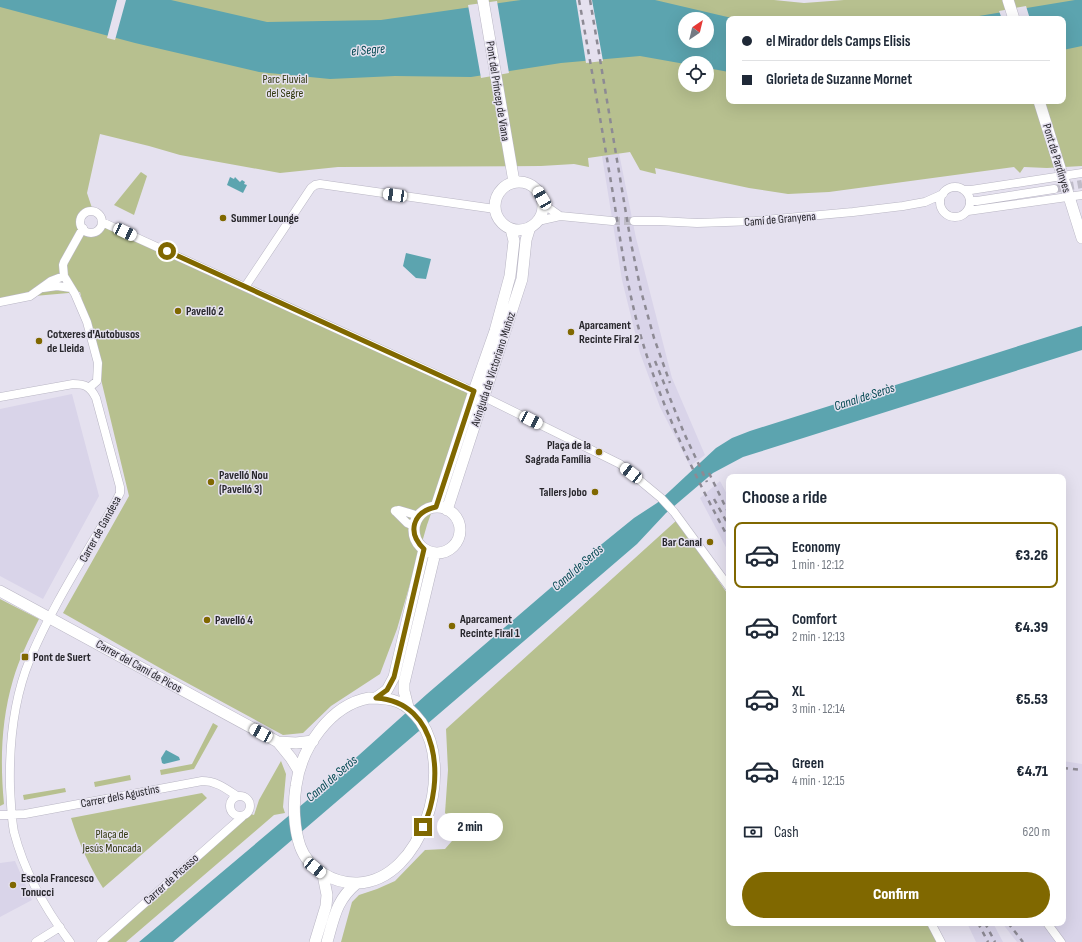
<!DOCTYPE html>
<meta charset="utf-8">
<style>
body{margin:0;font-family:"Sofia Sans Condensed",sans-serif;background:#f6f6f7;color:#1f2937;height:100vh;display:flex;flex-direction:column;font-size:15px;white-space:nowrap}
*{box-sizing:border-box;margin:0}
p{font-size:13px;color:#747a83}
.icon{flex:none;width:22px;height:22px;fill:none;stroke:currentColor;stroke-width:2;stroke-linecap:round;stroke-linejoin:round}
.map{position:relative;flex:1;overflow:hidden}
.drawer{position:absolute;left:726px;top:474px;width:340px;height:452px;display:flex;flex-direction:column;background:#fff;border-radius:8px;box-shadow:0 4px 16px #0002}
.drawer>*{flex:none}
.hud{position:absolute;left:726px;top:16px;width:340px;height:88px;border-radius:8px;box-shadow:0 4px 16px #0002;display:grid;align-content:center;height:88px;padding:0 16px;background:#fff}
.needle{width:26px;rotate:35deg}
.controls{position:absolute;left:678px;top:12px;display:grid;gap:8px}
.controls a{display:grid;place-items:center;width:36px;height:36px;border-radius:50%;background:#fff;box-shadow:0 4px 16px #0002;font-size:20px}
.end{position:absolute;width:18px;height:18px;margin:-9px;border:5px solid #806800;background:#fff;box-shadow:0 0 0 2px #fff}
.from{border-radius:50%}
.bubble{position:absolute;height:28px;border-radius:14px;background:#fff;box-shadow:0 4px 16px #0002;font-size:13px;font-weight:800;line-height:28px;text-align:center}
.car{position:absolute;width:12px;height:24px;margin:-12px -6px;border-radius:5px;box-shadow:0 0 3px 1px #0007;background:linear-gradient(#fff 24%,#345 0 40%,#fff 0 76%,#345 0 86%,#fff 0)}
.hud b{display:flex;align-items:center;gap:14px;height:38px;font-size:15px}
.hud b+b{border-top:1px solid #e0e1e3}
.hud i{width:10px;height:10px;background:#1f2937}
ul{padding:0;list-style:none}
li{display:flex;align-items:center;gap:12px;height:66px;margin:0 8px 6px;padding:0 8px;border:2px solid transparent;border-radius:8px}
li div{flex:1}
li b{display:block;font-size:15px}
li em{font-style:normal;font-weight:800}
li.active{border-color:#806800}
li>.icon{width:36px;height:36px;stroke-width:1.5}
h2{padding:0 16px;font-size:18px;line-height:48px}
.pay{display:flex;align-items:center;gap:10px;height:44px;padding:0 16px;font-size:15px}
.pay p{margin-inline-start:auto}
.button{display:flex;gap:8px;margin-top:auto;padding:8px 16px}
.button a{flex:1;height:46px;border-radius:24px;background:#806800;color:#fff;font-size:16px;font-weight:800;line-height:46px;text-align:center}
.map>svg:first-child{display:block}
</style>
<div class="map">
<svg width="1082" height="942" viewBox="0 0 1082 942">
<rect width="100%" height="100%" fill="#e5e1ef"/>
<path fill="#d9d4e9" d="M 619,153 L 636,238 L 672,378 L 705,455 L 690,466 L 660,407 L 640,353 L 622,280 L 602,156 Z
M 72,394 L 99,496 L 43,599 L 0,576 L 0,409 Z
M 720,481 L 729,498 L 729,553 L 700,498 Z
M 1063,761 L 1082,764 L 1082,942 L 1017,942 L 1002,923 L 1063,923 Z
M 15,861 L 32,900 L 0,917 L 0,863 Z
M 967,923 L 993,923 L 1003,942 L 976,942 Z"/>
<path fill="#b7c08f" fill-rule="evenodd" d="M 0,0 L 774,0 L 804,3 L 844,0 L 1082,0 L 1082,166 L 1047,168 L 1024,167 L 1020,173 L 1014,167 L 829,192 L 788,194 L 749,188 L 655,168 L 656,174 L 640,170 L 630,152 L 588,158 L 589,167 L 574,164 L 541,166 L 338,167 L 280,173 L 180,155 L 149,146 L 100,134 L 87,193 L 93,211 L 86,212 L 81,220 C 82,233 95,236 102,225 L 474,391 L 427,525 L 397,629 L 380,674 L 331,706 L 303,733 L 283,735 L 167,672 L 63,613 L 129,496 L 80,292 L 0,299 ZM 685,19 L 707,19 L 707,41 L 685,41 ZM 729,19 L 1063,19 L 1063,101 L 729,101 ZM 685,63 L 707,63 L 707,85 L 685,85 Z
M 141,172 L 147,176 L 134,215 L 114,205 L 140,173 Z
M 677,520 L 729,596 L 729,923 L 928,923 L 938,942 L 341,942 L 352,902 L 359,895 L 377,889 L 395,881 L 425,850 L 445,849 L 458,834 L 455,821 L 445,813 L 448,770 L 446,729 Z
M 0,599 L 39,619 C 29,639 19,659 13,680 C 1,721 0,762 4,804 L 0,806 Z
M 213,723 L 218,726 L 194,769 L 161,775 L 160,770 L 192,764 Z
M 281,761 L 286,774 L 283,807 L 285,813 L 274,815 L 126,942 L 103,942 L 251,814 L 254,815 L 259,800 Z
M 130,775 L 131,780 L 95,787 L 94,782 Z
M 65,788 L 66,792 L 24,800 L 23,795 Z
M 202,793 L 207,798 L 103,888 C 89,866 79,843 71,818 Z"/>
<path fill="#5ca4af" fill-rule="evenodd" d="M 0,0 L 171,0 L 267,22 L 381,20 L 521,0 L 655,0 L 736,19 L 729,19 L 729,72 L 707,68 L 707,63 L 685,64 L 640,56 L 561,63 L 471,77 L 395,76 L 330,79 L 259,72 L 135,43 L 0,7 ZM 685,19 L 707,19 L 707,41 L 685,41 Z
M 1075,0 L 1082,0 L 1082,46 L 1063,50 L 1063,19 L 961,19 Z
M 230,177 L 234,179 L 235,177 L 240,182 L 242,180 L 245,182 L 244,184 L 247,185 L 243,193 L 227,185 Z
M 406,253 L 431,259 L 426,279 L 416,278 L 403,266 Z
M 1082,326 L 1082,350 L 759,452 L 743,457 L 713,473 L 666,513 L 637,544 L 173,942 L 139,942 L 330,781 L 427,694 L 597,548 L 634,518 L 657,503 L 716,448 L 732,438 L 750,431 Z
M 166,750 L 179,757 L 180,760 L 164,764 L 162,763 L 161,758 Z"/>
<path fill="#e5e1ef" d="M 117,0 L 126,0 L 115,40 L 107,38 Z
M 576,0 L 592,0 L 603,61 L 586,63 Z
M 497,1 L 509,73 L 481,78 L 468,5 Z
M 1026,6 L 1030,19 L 1002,19 L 999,11 Z"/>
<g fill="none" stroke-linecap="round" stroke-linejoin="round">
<path stroke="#bfbcc8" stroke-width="8" stroke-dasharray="8 4" stroke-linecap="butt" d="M 1054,189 L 1082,184
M 612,221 L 634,221"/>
<defs>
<path id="street" d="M940 202a15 15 0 1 1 30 0a15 15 0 1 1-30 0Z
M 964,190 L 971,190 L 1082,173
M 970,201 L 977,201 L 1054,189
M 543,204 L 560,216
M 968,211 L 1082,195
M80 222a11 11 0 1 1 22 0a11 11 0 1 1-22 0Z
M 538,221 L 560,216 L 612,221
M 634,221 L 659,221 L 697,223 L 755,221 L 853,212 L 903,206 L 925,202 L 943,194
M 102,222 L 464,387 L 620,464 L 661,498 L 674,512 L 729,587
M 83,228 L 64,262 L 63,265 L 64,276 L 75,294 L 87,322 L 98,363 L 97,381 L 90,387
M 245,287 L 311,188 L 315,185 L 320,184 L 495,209
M 43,288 L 57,286 L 71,288
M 0,302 L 30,296 L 51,281 L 64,276
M 0,397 L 73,384 C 85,384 90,386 96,398 L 120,487 L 120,493 L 114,505 C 85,556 52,606 30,659 C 13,700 9,743 10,787 C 11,802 11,817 14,832 C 24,871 46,910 70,942
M 395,511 L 407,523 L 414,526
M 395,511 L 399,510 L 419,516
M230 806a10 10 0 1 1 20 0a10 10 0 1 1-20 0Z
M 0,815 L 25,814 L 202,781 C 216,781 225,788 237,796
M 931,923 L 941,942
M 1047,923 L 1061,942
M 36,942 L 60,927
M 101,942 L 242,817"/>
<path id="secondary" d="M 483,0 L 514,182
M 1008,0 L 1014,19
M 1039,101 L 1082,238
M495 206a24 24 0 1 1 48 0a24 24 0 1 1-48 0Z
M 436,507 L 474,391 L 495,331 L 510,276 L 514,241 L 511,229
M414 530a23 23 0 1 1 46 0a23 23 0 1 1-46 0Z
M 447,510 L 522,279 L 526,240 L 530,227
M 0,591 L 278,742 L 291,758 L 299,771
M 369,698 C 379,698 389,698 398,702 C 408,706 415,714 421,722 C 455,771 422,880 358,883 C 334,884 308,869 300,846 C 294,828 293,805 296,786 C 301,748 330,705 369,698 Z
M 376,698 L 387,690 L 394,677 L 424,549
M 408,707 L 404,691 L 404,683 L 435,553
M 278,742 L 296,743 L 313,741
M 315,942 L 326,906 L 327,895 L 323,875
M 327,942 C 334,918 336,900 357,883"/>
</defs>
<use href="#street" stroke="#b9b6c4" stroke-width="9"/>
<use href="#secondary" stroke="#b9b6c4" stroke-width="12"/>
<use href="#street" stroke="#fff" stroke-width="8"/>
<use href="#secondary" stroke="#fff" stroke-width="11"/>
<path stroke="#8d8a94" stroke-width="2.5" stroke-dasharray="5 5" stroke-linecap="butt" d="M 579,0 C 591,65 602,129 613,194 C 619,233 625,272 634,310 C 652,387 691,470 729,539
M 590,0 L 631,243 L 641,291 L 654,338 L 670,383
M 655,361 L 684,433 L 707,482
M 709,473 L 729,514
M 714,499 L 729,526
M 1063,768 L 1082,770
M 978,923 L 988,942
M 985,923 L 995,942
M 1008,923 L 1023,942"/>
</g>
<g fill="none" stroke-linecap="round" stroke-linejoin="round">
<path stroke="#806800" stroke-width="5" d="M 167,251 L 474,391 L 436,507 C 412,512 407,533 424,549 L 394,677 L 387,690 L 376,698 C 440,702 445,782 423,827"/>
</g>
<g fill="#806800" stroke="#e5e1ef" stroke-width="1.5">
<circle cx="223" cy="218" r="4"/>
<circle cx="178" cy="311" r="4"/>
<circle cx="571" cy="332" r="4"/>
<circle cx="39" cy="341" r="4"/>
<circle cx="599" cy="452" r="4"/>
<circle cx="211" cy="482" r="4"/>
<circle cx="595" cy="492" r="4"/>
<circle cx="710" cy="542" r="4"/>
<circle cx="207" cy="620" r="4"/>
<circle cx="452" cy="626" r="4"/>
<rect x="21" y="653" width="8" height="8" rx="2"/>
<circle cx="13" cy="885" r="4"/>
</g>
<g text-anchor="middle" stroke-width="3" stroke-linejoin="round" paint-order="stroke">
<g font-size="12" fill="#31370d" stroke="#e5e1ef">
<text x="285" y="83">Parc Fluvial<tspan x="285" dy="14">del Segre</tspan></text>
<text x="112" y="838">Plaça de<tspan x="112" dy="14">Jesús Moncada</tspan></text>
</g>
<g font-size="12" fill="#28272c" stroke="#e5e1ef">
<text transform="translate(498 91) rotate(81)" y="4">Pont del Príncep de Viana</text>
<text transform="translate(1057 158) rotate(73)" y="4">Pont de Pardinyes</text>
<text transform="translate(780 219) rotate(-5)" y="4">Camí de Granyena</text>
<text transform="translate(493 369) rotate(-72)" y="4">Avinguda de Victoriano Muñoz</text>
<text transform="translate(100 529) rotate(-61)" y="4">Carrer de Gandesa</text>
<text transform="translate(139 666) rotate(29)" y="4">Carrer del Camí de Picos</text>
<text transform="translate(120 796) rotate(-11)" y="4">Carrer dels Agustins</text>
<text transform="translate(171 879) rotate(-42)" y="4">Carrer de Picasso</text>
</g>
<g font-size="12" font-weight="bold" fill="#28272c" stroke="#e5e1ef" text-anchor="start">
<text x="231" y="222">Summer Lounge</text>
<text x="186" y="315">Pavelló 2</text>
<text x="579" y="329">Aparcament<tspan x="579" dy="14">Recinte Firal 2</tspan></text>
<text x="47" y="338">Cotxeres d'Autobusos<tspan x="47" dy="14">de Lleida</tspan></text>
<text x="591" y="449" text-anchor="end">Plaça de la<tspan x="591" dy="14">Sagrada Família</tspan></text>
<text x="219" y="479">Pavelló Nou<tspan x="219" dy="14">(Pavelló 3)</tspan></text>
<text x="587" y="496" text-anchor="end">Tallers Jobo</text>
<text x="702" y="546" text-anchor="end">Bar Canal</text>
<text x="460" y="623">Aparcament<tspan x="460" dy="14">Recinte Firal 1</tspan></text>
<text x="215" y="624">Pavelló 4</text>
<text x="33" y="661">Pont de Suert</text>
<text x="21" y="882">Escola Francesco<tspan x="21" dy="14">Tonucci</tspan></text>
</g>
<g font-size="13" font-style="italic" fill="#034851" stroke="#e5e1ef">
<text transform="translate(368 49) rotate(-5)" y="5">el Segre</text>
<text transform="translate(864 396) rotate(-18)" y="5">Canal de Seròs</text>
<text transform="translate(577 567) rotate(-41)" y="5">Canal de Seròs</text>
<text transform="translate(331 778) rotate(-41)" y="5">Canal de Seròs</text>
</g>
</g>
</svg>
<div class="controls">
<a><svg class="needle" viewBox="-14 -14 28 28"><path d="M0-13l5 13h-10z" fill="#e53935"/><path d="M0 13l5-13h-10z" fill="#747a83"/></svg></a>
<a><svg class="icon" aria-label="locate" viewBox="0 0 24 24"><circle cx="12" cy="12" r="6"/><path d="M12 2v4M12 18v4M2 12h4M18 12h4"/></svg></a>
</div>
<i class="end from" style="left:167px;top:251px"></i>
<i class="end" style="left:423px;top:827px"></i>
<div class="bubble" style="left:437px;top:813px;width:66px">2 min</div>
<i class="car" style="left:395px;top:195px;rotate:278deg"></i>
<i class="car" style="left:542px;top:198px;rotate:330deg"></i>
<i class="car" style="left:125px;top:232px;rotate:115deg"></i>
<i class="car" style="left:531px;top:420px;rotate:117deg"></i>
<i class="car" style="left:631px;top:473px;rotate:308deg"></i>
<i class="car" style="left:261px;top:733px;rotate:299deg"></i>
<i class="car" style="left:315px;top:868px;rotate:129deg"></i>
<div class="hud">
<b><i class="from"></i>el Mirador dels Camps Elisis</b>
<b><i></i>Glorieta de Suzanne Mornet</b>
</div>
<section class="drawer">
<h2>Choose a ride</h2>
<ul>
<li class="active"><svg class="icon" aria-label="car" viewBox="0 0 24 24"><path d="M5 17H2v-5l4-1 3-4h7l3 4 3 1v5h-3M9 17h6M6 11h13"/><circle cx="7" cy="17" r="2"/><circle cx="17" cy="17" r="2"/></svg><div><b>Economy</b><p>1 min · 12:12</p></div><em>€3.26</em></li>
<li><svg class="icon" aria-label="car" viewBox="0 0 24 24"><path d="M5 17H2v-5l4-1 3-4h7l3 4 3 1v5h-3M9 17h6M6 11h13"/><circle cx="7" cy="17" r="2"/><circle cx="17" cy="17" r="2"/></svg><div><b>Comfort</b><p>2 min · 12:13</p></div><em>€4.39</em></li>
<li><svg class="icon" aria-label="car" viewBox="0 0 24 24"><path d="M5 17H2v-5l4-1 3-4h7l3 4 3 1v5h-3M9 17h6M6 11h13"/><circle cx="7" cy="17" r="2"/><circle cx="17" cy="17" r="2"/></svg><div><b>XL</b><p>3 min · 12:14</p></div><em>€5.53</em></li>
<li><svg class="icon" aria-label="car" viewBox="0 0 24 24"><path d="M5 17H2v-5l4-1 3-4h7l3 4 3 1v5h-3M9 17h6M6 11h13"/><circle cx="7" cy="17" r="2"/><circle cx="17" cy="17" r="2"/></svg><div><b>Green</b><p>4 min · 12:15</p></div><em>€4.71</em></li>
</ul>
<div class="pay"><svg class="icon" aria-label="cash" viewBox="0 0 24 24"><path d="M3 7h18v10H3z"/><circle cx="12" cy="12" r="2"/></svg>Cash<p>620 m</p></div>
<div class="button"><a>Confirm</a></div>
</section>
</div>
